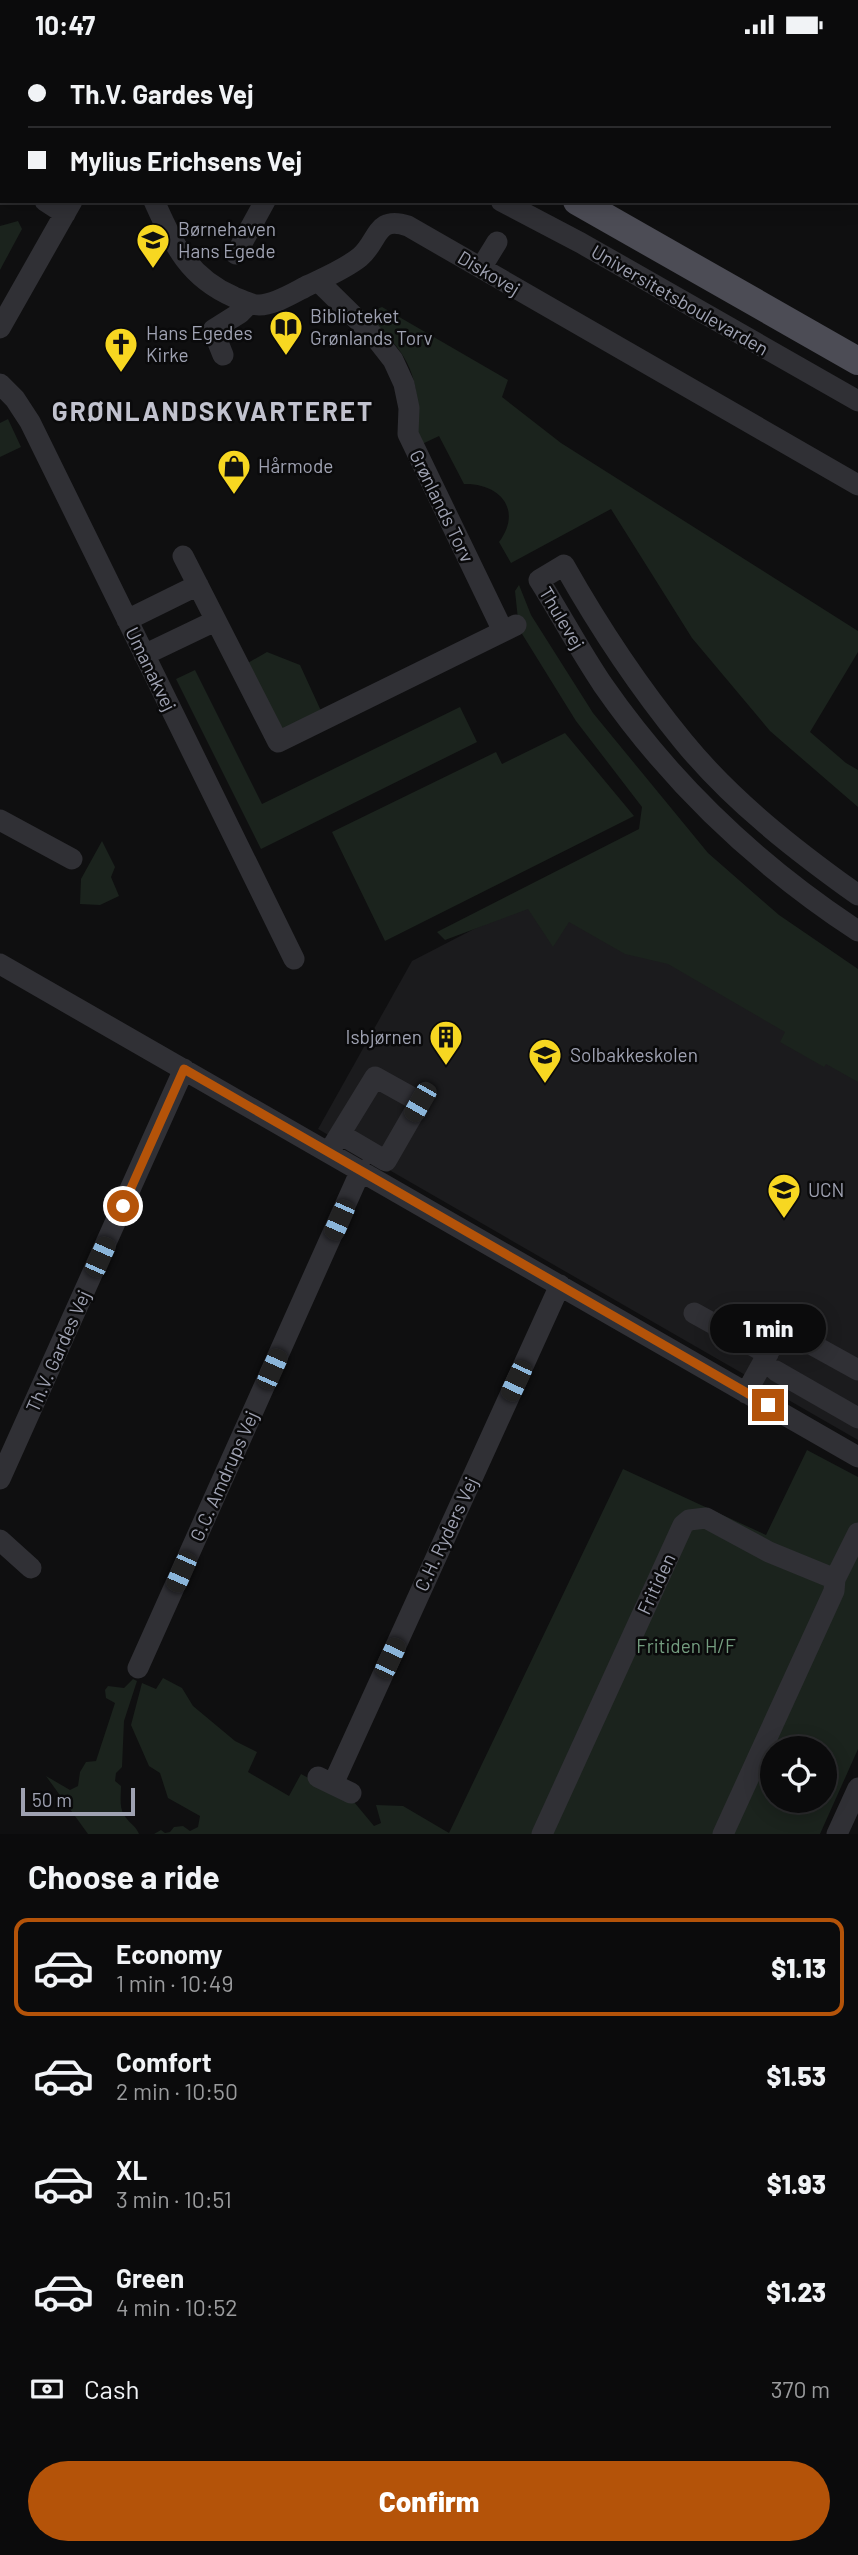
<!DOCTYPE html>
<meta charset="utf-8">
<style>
body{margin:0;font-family:Barlow,sans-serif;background:#19191a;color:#f1f3f6;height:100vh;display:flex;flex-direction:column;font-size:26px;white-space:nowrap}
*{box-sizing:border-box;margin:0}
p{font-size:23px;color:#9a9b9d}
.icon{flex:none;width:38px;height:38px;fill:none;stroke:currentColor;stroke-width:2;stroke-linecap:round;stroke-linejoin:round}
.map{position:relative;height:1785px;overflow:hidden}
.sheet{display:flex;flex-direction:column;background:#0b0b0c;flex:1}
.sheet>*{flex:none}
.guide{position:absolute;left:0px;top:0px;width:859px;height:154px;box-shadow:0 4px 18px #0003,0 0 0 2px #2b2b2d;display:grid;align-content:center;height:154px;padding:0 28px;background:#0b0b0c}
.buttons{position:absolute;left:760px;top:1687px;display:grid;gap:14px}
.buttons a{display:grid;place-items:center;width:77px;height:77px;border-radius:50%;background:#0b0b0c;box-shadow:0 4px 18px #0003,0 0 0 2px #2b2b2d;font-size:35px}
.scale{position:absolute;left:21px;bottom:18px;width:114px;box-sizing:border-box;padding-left:7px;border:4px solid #9fa2b2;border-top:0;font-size:19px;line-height:24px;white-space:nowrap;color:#9fa2b2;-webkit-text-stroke:5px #0a0a0b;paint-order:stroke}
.end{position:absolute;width:32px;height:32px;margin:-16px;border:9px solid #b45309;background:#fff;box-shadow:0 0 0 4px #fff}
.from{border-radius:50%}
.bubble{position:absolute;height:49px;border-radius:24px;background:#0b0b0c;box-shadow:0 4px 18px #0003,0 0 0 2px #2b2b2d;font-size:23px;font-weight:800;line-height:49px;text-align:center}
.car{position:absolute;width:21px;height:42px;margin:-21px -10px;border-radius:9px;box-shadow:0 0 5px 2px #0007;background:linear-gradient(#222 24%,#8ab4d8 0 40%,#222 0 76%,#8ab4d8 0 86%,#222 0)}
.guide b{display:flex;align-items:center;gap:24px;height:66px;font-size:26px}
.guide b+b{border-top:2px solid #2b2b2d}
.guide i{width:18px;height:18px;background:#f1f3f6}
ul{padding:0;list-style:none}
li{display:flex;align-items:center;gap:21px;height:98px;margin:0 14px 10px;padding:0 14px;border:4px solid transparent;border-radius:14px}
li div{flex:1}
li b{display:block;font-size:26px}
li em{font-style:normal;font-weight:800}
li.active{border-color:#b45309}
li>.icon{width:63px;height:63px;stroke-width:1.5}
h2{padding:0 28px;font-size:32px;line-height:84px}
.pay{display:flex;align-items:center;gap:18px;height:77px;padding:0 28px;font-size:26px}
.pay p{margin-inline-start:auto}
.action{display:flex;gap:14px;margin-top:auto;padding:14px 28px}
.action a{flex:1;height:80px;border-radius:42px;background:#b45309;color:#fff;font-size:28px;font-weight:800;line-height:80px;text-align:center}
.status{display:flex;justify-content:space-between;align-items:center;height:49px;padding:0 35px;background:#0b0b0c;direction:ltr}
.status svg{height:19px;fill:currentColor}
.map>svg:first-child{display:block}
</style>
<div class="status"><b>10:47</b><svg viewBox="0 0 49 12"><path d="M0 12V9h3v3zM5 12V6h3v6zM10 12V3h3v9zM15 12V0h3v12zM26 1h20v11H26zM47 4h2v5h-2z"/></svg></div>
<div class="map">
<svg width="858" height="1785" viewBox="0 0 858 1785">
<rect width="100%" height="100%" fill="#0f0f10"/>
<path fill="#1b1b1d" d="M 643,807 L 858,935 L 858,1391 L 318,1080 L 412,912 L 474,880 Z"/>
<path fill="#1b231d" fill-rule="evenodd" d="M 18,172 L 22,180 L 0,221 L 0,177 Z
M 382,258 L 508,331 L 502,348 L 561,394 L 858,582 L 858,603 L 810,683 L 846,714 L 858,721 L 858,758 L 770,682 L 692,589 L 611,460 L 511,514 L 499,493 C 523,461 500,434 464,435 L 439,387 L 420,396 C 412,383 418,367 417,353 C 415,311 393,291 364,265 Z
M 8,370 L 21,398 L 0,408 L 0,374 Z
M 519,536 L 531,566 L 593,664 L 708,804 L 779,866 L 858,920 L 858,1033 L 826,1015 L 824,1018 L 780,993 L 785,983 L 668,915 L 625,905 L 569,873 L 553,898 L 528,860 L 445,891 L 437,883 L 639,780 L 642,758 L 576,672 L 519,580 L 515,542 Z
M 267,603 L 300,616 L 322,664 L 287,682 L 276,679 L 246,615 Z
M 195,621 L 262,755 L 460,658 L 477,693 L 261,800 L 176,630 Z
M 565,684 L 634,767 L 385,892 L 332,783 L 496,703 L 502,715 Z
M 102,792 L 115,818 L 111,828 L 119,847 L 100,856 L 80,855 L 81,830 Z
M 807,1401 L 858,1428 L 858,1700 L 820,1785 L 154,1785 L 161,1781 L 165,1784 L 170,1783 L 174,1778 L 183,1777 L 190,1782 L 198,1778 L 200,1767 L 168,1749 L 160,1724 L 149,1717 L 131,1676 L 142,1634 L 156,1640 L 163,1629 L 182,1639 L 193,1657 L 235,1692 L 257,1703 L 248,1723 L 289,1747 L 301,1725 L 354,1753 L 374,1777 L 381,1774 L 376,1756 L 403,1757 L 449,1784 L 623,1420 L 766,1486 ZM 772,1699 L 824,1699 L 824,1752 L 772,1752 Z
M 133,1630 L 137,1632 L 124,1672 L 122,1718 L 116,1724 L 115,1732 L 121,1737 C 121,1746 119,1758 124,1766 C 129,1774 136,1777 139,1785 L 88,1785 L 46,1727 L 70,1741 L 78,1737 L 80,1723 L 86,1713 L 96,1712 L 115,1654 L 106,1649 L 105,1641 L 108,1637 L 124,1639 Z"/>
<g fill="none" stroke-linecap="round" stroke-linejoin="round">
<path stroke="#303035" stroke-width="21" d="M 220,0 L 222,2
M 144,2 L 145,0
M 166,2 L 167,0
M 182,2 L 183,0
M 0,91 L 2,95
M 45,152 L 65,165
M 154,152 C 174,196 188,228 234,248 C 242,251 250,256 259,256 C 275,256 295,243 309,236 C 326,228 345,220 360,208 C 379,192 375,166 408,177 L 858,436
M 501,152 L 581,194 L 858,352
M 236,205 L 265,152
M 481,219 L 497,193
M 318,232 L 375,288 L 393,311 L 404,335 L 409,359 L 408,385 L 503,582
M 0,279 L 72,152
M 223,306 L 213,281 L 240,264 L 249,255
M 0,335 L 15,350 L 30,373 L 294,910
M 183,507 L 278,693 L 516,576
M 127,571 L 198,536
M 144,606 L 215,572
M 0,771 L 72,810
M 858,846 C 795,801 732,752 683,692 C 638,637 599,578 564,516 L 539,531 C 561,566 580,602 603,636 C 671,734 759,817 858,882
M 0,915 L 858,1408
M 329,1103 L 375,1028 L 420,1053 L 386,1112 L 340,1085
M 694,1264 L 768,1305
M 776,1322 L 858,1369
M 746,1344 L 782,1279 L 858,1321
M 0,1430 L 184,1020
M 0,1491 L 31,1519
M 138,1619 L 361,1121
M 318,1728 L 351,1744
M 333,1735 L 560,1236
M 542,1785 L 683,1476 L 689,1471 L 706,1469 L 769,1503 L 835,1530
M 723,1785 L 834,1542 L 835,1530 L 858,1484
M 837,1785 L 858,1739"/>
<path stroke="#4c4c55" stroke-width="28" d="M 265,0 L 269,2
M 302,0 L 306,2
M 577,152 L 858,312"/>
</g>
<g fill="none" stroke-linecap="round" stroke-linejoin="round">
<path stroke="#b45309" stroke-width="9" d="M 123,1157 L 184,1020 L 768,1356"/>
</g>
<defs>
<symbol id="school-pin" viewBox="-11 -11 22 30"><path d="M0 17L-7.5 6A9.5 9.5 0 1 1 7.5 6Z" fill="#f7d721" stroke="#0a0a0b"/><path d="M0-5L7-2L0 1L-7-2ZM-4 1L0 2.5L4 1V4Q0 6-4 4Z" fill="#111"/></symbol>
<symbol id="library-pin" viewBox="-11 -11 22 30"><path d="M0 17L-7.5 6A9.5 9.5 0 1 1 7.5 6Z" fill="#f7d721" stroke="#0a0a0b"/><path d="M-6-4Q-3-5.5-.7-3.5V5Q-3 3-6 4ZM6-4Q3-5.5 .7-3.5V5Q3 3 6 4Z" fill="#111"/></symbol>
<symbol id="church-pin" viewBox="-11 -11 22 30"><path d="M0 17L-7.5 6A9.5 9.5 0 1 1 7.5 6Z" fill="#f7d721" stroke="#0a0a0b"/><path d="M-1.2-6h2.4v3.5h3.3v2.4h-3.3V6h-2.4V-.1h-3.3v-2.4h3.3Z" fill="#111"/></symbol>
<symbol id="shop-pin" viewBox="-11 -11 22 30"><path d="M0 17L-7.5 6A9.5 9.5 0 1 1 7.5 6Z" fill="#f7d721" stroke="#0a0a0b"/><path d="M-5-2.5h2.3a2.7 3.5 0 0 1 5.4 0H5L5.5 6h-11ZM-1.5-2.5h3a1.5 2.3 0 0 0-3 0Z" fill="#111"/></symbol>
<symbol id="building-pin" viewBox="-11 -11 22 30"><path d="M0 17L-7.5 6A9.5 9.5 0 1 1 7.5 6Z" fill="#f7d721" stroke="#0a0a0b"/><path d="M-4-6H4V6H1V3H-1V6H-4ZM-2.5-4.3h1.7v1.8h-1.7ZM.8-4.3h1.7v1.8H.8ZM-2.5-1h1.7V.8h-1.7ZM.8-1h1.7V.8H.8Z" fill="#111"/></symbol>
<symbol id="university-pin" viewBox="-11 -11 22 30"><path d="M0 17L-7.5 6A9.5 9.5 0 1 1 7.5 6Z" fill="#f7d721" stroke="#0a0a0b"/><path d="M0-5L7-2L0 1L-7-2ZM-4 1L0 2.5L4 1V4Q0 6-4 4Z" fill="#111"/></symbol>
</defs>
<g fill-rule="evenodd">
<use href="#school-pin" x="134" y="172" width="38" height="52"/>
<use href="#library-pin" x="267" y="259" width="38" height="52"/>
<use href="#church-pin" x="102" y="276" width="38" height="52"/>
<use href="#shop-pin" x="215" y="398" width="38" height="52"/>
<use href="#building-pin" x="427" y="969" width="38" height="52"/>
<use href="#school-pin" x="526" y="987" width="38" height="52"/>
<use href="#university-pin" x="765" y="1122" width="38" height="52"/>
</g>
<g text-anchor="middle" stroke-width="5" stroke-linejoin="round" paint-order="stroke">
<g font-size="19" fill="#9fa2b2" stroke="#0a0a0b" text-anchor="start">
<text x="178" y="187">Børnehaven<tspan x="178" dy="22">Hans Egede</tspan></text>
<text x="310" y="274">Biblioteket<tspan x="310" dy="22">Grønlands Torv</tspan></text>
<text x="146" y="291">Hans Egedes<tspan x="146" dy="22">Kirke</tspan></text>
<text x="258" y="424">Hårmode</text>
<text x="422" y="995" text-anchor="end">Isbjørnen</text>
<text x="570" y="1013">Solbakkeskolen</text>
<text x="808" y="1148">UCN</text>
</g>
<g font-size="19" fill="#9fa2b2" stroke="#0a0a0b">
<text transform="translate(489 224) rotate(31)" y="7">Diskovej</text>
<text transform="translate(680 251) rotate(30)" y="7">Universitetsboulevarden</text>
<text transform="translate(442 457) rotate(64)" y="7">Grønlands Torv</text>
<text transform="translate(562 569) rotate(59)" y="7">Thulevej</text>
<text transform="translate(151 620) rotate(64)" y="7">Umanakvej</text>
<text transform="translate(58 1302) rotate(-66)" y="7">Th.V. Gardes Vej</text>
<text transform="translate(224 1427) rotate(-66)" y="7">G.C. Amdrups Vej</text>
<text transform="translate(446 1485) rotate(-65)" y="7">C.H. Ryders Vej</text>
<text transform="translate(656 1535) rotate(-65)" y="7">Fritiden</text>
</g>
<g font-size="19" fill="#759e80" stroke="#0a0a0b">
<text x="686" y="1604">Fritiden H/F</text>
</g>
<g font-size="26" font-weight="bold" letter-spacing="2" fill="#c1c2ce" stroke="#0a0a0b">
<text x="213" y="372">GRØNLANDSKVARTERET</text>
</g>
</g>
</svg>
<div class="buttons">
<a><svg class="icon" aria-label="locate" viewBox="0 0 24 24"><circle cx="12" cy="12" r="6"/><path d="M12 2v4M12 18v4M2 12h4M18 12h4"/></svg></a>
</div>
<div class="scale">50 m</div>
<i class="end from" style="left:123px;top:1157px"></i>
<i class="end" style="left:768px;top:1356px"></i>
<div class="bubble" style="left:710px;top:1255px;width:116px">1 min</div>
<i class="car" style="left:420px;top:1053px;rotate:210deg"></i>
<i class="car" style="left:339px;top:1171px;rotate:204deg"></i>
<i class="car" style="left:100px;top:1208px;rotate:24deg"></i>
<i class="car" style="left:272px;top:1320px;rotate:24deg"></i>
<i class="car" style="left:516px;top:1332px;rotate:205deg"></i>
<i class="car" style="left:181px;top:1523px;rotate:204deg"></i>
<i class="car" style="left:390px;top:1609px;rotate:25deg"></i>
<div class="guide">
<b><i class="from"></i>Th.V. Gardes Vej</b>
<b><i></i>Mylius Erichsens Vej</b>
</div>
</div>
<section class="sheet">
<h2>Choose a ride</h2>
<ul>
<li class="active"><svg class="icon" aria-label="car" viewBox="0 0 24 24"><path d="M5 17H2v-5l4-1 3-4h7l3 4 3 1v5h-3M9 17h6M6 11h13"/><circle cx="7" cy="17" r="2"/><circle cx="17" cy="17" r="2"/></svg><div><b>Economy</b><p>1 min · 10:49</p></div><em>$1.13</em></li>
<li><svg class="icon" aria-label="car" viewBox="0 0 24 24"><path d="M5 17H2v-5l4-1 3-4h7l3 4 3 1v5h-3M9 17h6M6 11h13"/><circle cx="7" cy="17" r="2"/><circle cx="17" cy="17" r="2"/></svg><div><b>Comfort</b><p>2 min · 10:50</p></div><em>$1.53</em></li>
<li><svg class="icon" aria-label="car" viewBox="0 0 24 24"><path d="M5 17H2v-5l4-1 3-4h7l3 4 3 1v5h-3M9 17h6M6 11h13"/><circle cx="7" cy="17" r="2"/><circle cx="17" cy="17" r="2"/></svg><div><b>XL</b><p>3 min · 10:51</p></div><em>$1.93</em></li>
<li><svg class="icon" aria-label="car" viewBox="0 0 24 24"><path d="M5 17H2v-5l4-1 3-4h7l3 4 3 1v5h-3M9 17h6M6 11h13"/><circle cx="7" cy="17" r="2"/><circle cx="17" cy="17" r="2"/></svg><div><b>Green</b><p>4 min · 10:52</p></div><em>$1.23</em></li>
</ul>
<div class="pay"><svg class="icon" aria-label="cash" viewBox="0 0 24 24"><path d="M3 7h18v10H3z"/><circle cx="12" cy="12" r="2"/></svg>Cash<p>370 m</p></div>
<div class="action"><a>Confirm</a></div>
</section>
